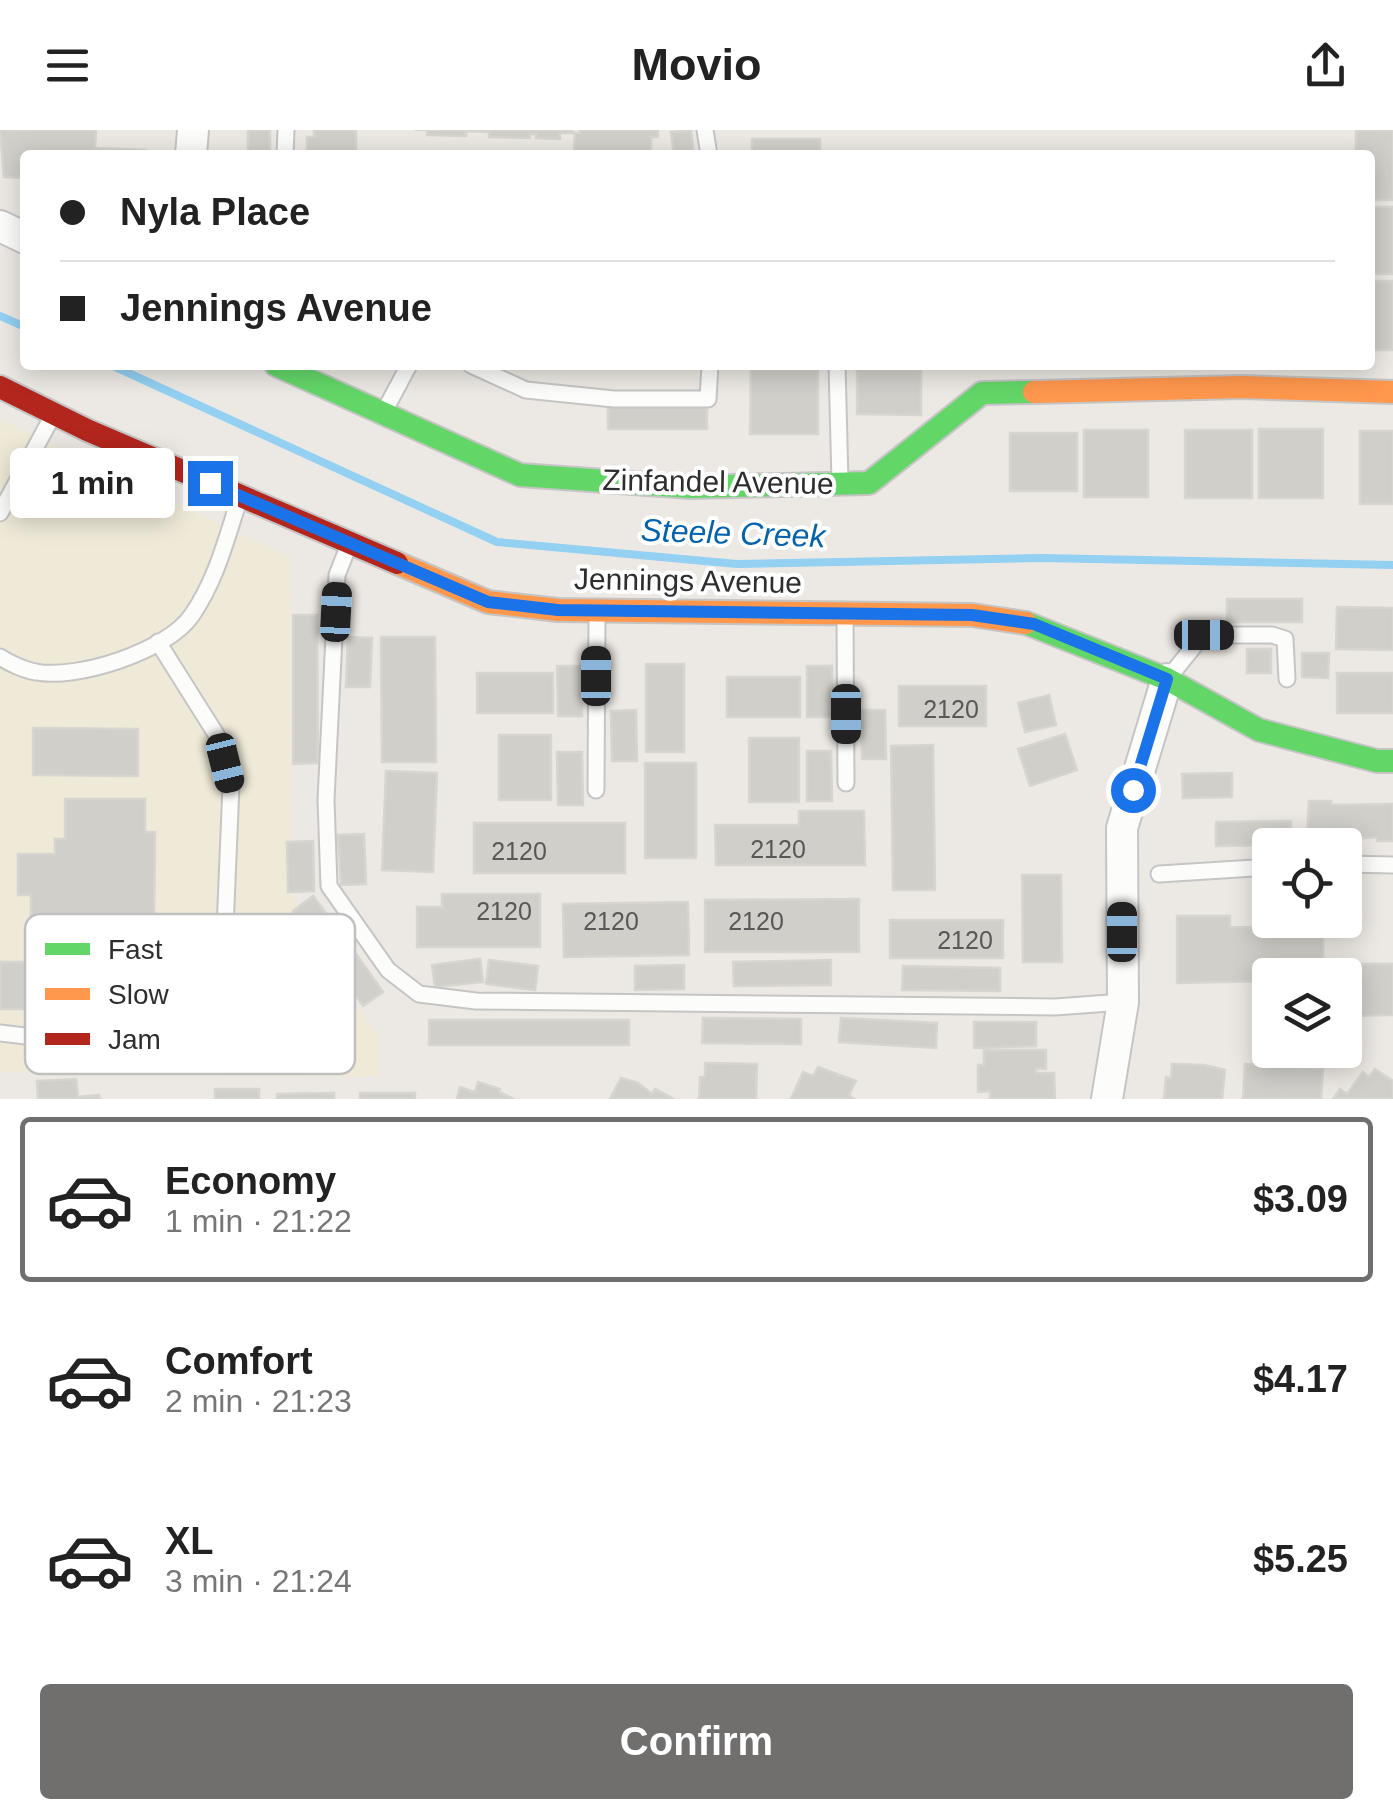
<!DOCTYPE html>
<meta charset="utf-8">
<style>
body{margin:0;font-family:Helvetica,sans-serif;background:#f2f2f2;color:#222;height:100vh;display:flex;flex-direction:column;font-size:38px;white-space:nowrap}
*{box-sizing:border-box;margin:0}
p{font-size:32px;color:#767676}
.icon{flex:none;width:55px;height:55px;fill:none;stroke:currentColor;stroke-width:2;stroke-linecap:round;stroke-linejoin:round}
.map{position:relative;height:969px;overflow:hidden}
.drawer{display:flex;flex-direction:column;background:#fff;flex:1}
.drawer>*{flex:none}
.guide{position:absolute;left:20px;top:20px;width:1355px;height:220px;border-radius:10px;box-shadow:0 5px 25px #0003;display:grid;align-content:center;height:220px;padding:0 40px;background:#fff}
.controls{position:absolute;left:1252px;top:698px;display:grid;gap:20px}
.controls a{display:grid;place-items:center;width:110px;height:110px;border-radius:10px;background:#fff;box-shadow:0 5px 25px #0003;font-size:50px}
.end{position:absolute;width:45px;height:45px;margin:-22px;border:12px solid #1a73e8;background:#fff;box-shadow:0 0 0 5px #fff}
.from{border-radius:50%}
.bubble{position:absolute;height:70px;border-radius:10px;background:#fff;box-shadow:0 5px 25px #0003;font-size:32px;font-weight:600;line-height:70px;text-align:center}
.car{position:absolute;width:30px;height:60px;margin:-30px -15px;border-radius:12px;box-shadow:0 0 8px 2px #0007;background:linear-gradient(#222 24%,#8ab4d8 0 40%,#222 0 76%,#8ab4d8 0 86%,#222 0)}
.guide b{display:flex;align-items:center;gap:35px;height:95px;font-size:38px}
.guide b+b{border-top:2px solid #e0e0e0}
.guide i{width:25px;height:25px;background:#222}
ul{padding:18px 0 0;list-style:none}
li{display:flex;align-items:center;gap:30px;height:165px;margin:0 20px 15px;padding:0 20px;border:5px solid transparent;border-radius:10px}
li div{flex:1}
li b{display:block;font-size:38px}
li em{font-style:normal;font-weight:600}
li.active{border-color:#706f6e}
li>.icon{width:90px;height:90px;stroke-width:1.5}
.primary-button{display:flex;gap:20px;margin-top:auto;padding:20px 40px}
.primary-button a{flex:1;height:115px;border-radius:10px;background:#706f6e;color:#fff;font-size:40px;font-weight:600;line-height:115px;text-align:center}
header{display:flex;justify-content:space-between;align-items:center;height:130px;padding:0 40px;background:#fff;font-size:45px;font-weight:600}
.map>svg:first-child{display:block}
</style>
<header><svg class="icon" aria-label="menu" viewBox="0 0 24 24"><path d="M4 6h16M4 12h16M4 18h16"/></svg>Movio<svg class="icon" aria-label="share" viewBox="0 0 24 24"><path d="M12 15V3M7 8l5-5 5 5M5 13v7h14v-7"/></svg></header>
<div class="map">
<svg width="1393" height="969" viewBox="0 0 1393 969">
<rect width="100%" height="100%" fill="#ece9e4"/>
<path fill="#efead8" d="M 0,289 L 291,428 L 292,761 L 324,833 L 379,905 L 379,947 L 0,942 Z"/>
<g fill="none" stroke-linecap="round" stroke-linejoin="round">
<path stroke="#93d0f2" stroke-width="8" d="M 0,186 L 25,197
M 111,235 L 497,412 L 737,434 L 1041,428 L 1393,435"/>
</g>
<path fill="#d1cfca" stroke="#d7d5d0" stroke-width="2.5" d="M 0,0 L 96,0 L 95,18 L 146,20 L 146,25 L 25,25 L 25,48 L 4,47 Z
M 248,0 L 270,0 L 270,25 L 248,25 Z
M 314,0 L 356,0 L 356,25 L 307,25 L 307,7 L 314,7 Z
M 415,0 L 573,0 L 573,3 L 560,3 L 560,9 L 536,8 L 536,4 L 530,4 L 530,8 L 489,7 L 489,2 L 466,1 L 466,6 L 427,5 L 427,0 Z
M 580,0 L 658,0 L 658,7 L 651,7 L 651,24 L 658,25 L 574,25 L 575,3 L 580,3 Z
M 691,0 L 694,25 L 674,25 L 671,2 Z
M 1356,0 L 1393,0 L 1393,70 L 1370,70 L 1370,25 L 1356,25 Z
M 752,9 L 820,9 L 820,25 L 752,25 Z
M 1370,77 L 1393,77 L 1393,144 L 1370,144 Z
M 1370,151 L 1393,151 L 1393,220 L 1370,220 Z
M 751,235 L 818,235 L 818,304 L 750,304 Z
M 857,235 L 921,235 L 921,285 L 857,284 Z
M 707,273 L 707,299 L 608,299 L 608,274 Z
M 1259,299 L 1323,299 L 1323,368 L 1259,368 Z
M 1084,300 L 1148,300 L 1148,367 L 1084,367 Z
M 1185,300 L 1252,300 L 1252,368 L 1185,368 Z
M 1360,301 L 1393,301 L 1393,374 L 1360,374 Z
M 1010,303 L 1077,303 L 1077,361 L 1010,361 Z
M 1227,469 L 1302,469 L 1302,492 L 1227,492 Z
M 1337,477 L 1393,478 L 1393,520 L 1336,519 Z
M 293,485 L 317,485 L 318,633 L 293,634 Z
M 348,507 L 372,508 L 370,557 L 346,557 Z
M 381,507 L 435,507 L 436,632 L 382,632 Z
M 1247,519 L 1271,519 L 1271,543 L 1247,543 Z
M 1302,523 L 1329,523 L 1328,548 L 1302,547 Z
M 646,534 L 684,534 L 684,622 L 646,622 Z
M 557,536 L 582,536 L 582,586 L 558,586 Z
M 807,536 L 832,536 L 832,587 L 807,587 Z
M 477,543 L 553,543 L 553,583 L 477,583 Z
M 1337,543 L 1393,543 L 1393,583 L 1337,583 Z
M 727,547 L 800,547 L 800,587 L 727,587 Z
M 899,556 L 986,556 L 986,596 L 899,596 Z
M 1049,565 L 1056,595 L 1025,602 L 1018,573 Z
M 636,580 L 637,631 L 612,631 L 611,581 Z
M 861,580 L 885,580 L 886,629 L 862,629 Z
M 33,598 L 138,599 L 138,646 L 33,645 Z
M 1065,604 L 1077,640 L 1030,656 L 1018,619 Z
M 499,605 L 551,605 L 551,670 L 499,670 Z
M 749,608 L 799,608 L 799,672 L 749,672 Z
M 933,615 L 935,760 L 893,760 L 891,616 Z
M 807,621 L 831,621 L 832,671 L 807,671 Z
M 557,622 L 582,622 L 583,675 L 558,675 Z
M 645,633 L 696,633 L 696,728 L 645,728 Z
M 386,641 L 437,643 L 433,742 L 382,740 Z
M 1232,643 L 1232,667 L 1183,668 L 1182,644 Z
M 65,669 L 145,669 L 145,702 L 155,702 L 154,789 L 116,789 L 116,800 L 31,800 L 31,765 L 18,765 L 18,724 L 55,724 L 55,709 L 65,709 Z
M 1309,671 L 1331,671 L 1331,675 L 1393,674 L 1393,711 L 1377,711 L 1377,707 L 1320,712 L 1320,706 L 1307,706 Z
M 799,681 L 864,681 L 865,735 L 716,735 L 715,695 L 799,695 Z
M 1291,691 L 1291,715 L 1216,716 L 1216,692 Z
M 474,693 L 625,693 L 625,743 L 474,743 Z
M 364,704 L 366,754 L 341,755 L 338,705 Z
M 313,711 L 314,761 L 288,762 L 287,712 Z
M 1022,745 L 1061,745 L 1062,832 L 1023,832 Z
M 442,764 L 540,764 L 540,817 L 417,817 L 417,777 L 442,777 Z
M 313,766 L 341,803 L 321,817 L 293,781 Z
M 859,769 L 859,822 L 705,822 L 705,770 Z
M 688,772 L 689,825 L 564,827 L 563,774 Z
M 1177,786 L 1230,786 L 1230,797 L 1323,798 L 1323,833 L 1281,833 L 1281,845 L 1270,845 L 1270,851 L 1177,853 Z
M 890,790 L 1003,790 L 1003,828 L 890,828 Z
M 354,821 L 383,862 L 363,876 L 335,835 Z
M 480,829 L 483,852 L 435,857 L 432,835 Z
M 144,830 L 182,830 L 181,878 L 143,877 L 143,888 L 29,887 L 29,879 L 0,879 L 0,832 L 30,832 L 30,838 L 144,839 Z
M 489,830 L 538,836 L 535,860 L 486,854 Z
M 831,830 L 831,855 L 734,856 L 733,832 Z
M 1327,834 L 1393,834 L 1393,885 L 1345,886 L 1345,845 L 1327,845 Z
M 684,835 L 684,859 L 635,860 L 635,836 Z
M 903,836 L 1000,838 L 1000,861 L 902,860 Z
M 703,888 L 801,889 L 801,914 L 702,913 Z
M 841,888 L 937,893 L 936,918 L 839,912 Z
M 429,890 L 629,890 L 629,915 L 429,915 Z
M 974,892 L 1036,892 L 1036,916 L 974,918 Z
M 984,920 L 1046,920 L 1046,939 L 1036,939 L 1036,943 L 1054,943 L 1055,969 L 990,969 L 990,961 L 978,962 L 978,935 L 984,935 Z
M 705,933 L 757,934 L 756,969 L 699,969 L 700,947 L 705,947 Z
M 1172,934 L 1204,935 L 1225,940 L 1222,969 L 1164,969 L 1166,947 L 1171,948 Z
M 1245,934 L 1323,939 L 1321,969 L 1243,969 Z
M 818,937 L 856,951 L 849,965 L 854,969 L 791,969 L 803,942 L 813,946 Z
M 1375,939 L 1393,951 L 1393,969 L 1333,969 L 1340,959 L 1347,964 L 1363,942 L 1369,947 Z
M 621,948 L 638,953 L 652,964 L 655,959 L 674,969 L 610,969 Z
M 76,949 L 78,967 L 99,965 L 100,969 L 38,969 L 37,951 Z
M 478,952 L 500,959 L 499,962 L 514,969 L 457,969 L 460,957 L 475,962 Z
M 215,959 L 259,959 L 259,969 L 215,969 Z
M 334,963 L 334,969 L 277,969 L 277,964 Z
M 360,963 L 415,963 L 415,969 L 360,969 Z"/>
<g fill="none" stroke-linecap="round" stroke-linejoin="round">
<defs>
<path id="lane" d="M 705,0 L 709,25
M 285,25 L 286,0
M 471,235 L 526,260 L 614,269 L 708,269 L 710,235
M 837,235 L 840,351
M 385,280 L 409,235
M 0,383 L 52,287
M 348,417 L 337,445 L 326,670 L 329,756 L 388,840 L 419,864 L 476,871 L 1055,877 L 1123,872
M 845,487 L 846,653
M 0,527 C 9,533 24,540 36,542 C 77,550 168,521 192,485 C 216,450 226,410 239,370
M 1170,546 L 1203,505 L 1272,505 L 1285,509 L 1287,549
M 596,660 L 597,484
M 1345,734 L 1393,735
M 1159,744 L 1270,737
M 0,903 L 91,914 L 151,914 L 198,902 L 222,870 L 231,656 L 219,609 L 158,512"/>
<path id="street" d="M 191,25 L 193,0
M 0,96 L 25,108
M 1107,969 L 1123,872 L 1122,698 L 1167,549"/>
<path id="fast" d="M 276,235 L 520,345 L 690,357 L 869,353 L 982,263 L 1034,262
M 1026,493 L 1167,549 L 1259,600 L 1377,631 L 1393,631"/>
<path id="slow" d="M 1034,262 L 1242,257 L 1393,262
M 397,433 L 488,472 L 558,480 L 972,485 L 1026,493"/>
<path id="jam" d="M 0,257 L 87,300 L 397,433"/>
</defs>
<use href="#lane" stroke="#c6c5c5" stroke-width="19"/>
<use href="#street" stroke="#c6c5c5" stroke-width="34"/>
<use href="#fast" stroke="#c6c5c5" stroke-width="26"/>
<use href="#slow" stroke="#c6c5c5" stroke-width="26"/>
<use href="#jam" stroke="#c6c5c5" stroke-width="26"/>
<use href="#lane" stroke="#fcfcfb" stroke-width="15"/>
<use href="#street" stroke="#fcfcfb" stroke-width="30"/>
<use href="#fast" stroke="#63d668" stroke-width="22"/>
<use href="#slow" stroke="#ff974d" stroke-width="22"/>
<use href="#jam" stroke="#b3261e" stroke-width="22"/>
</g>
<g fill="none" stroke-linecap="round" stroke-linejoin="round">
<path stroke="#1a73e8" stroke-width="12" d="M 210,353 L 488,472 L 558,480 L 972,485 L 1034,494 L 1167,549 L 1133,660"/>
</g>
<g text-anchor="middle" stroke-width="8" stroke-linejoin="round" paint-order="stroke">
<g font-size="25" fill="#585857">
<text x="951" y="588">2120</text>
<text x="778" y="728">2120</text>
<text x="519" y="730">2120</text>
<text x="504" y="790">2120</text>
<text x="611" y="800">2120</text>
<text x="756" y="800">2120</text>
<text x="965" y="819">2120</text>
</g>
<g font-size="30" fill="#2e2e2e" stroke="#fff">
<text transform="translate(718 352) rotate(1)" y="10">Zinfandel Avenue</text>
<text transform="translate(688 451) rotate(1)" y="10">Jennings Avenue</text>
</g>
<g font-size="32" font-style="italic" fill="#0463ac" stroke="#fff">
<text transform="translate(733 403) rotate(2)" y="11">Steele Creek</text>
</g>
</g>
<rect x="25" y="784" width="330" height="160" rx="15" fill="#fff" stroke="#c0c0c0" stroke-width="2.5"/>
<rect x="45" y="813" width="45" height="12" fill="#63d668"/>
<rect x="45" y="858" width="45" height="12" fill="#ff974d"/>
<rect x="45" y="903" width="45" height="12" fill="#b3261e"/>
<g font-size="28" fill="#2e2e2e">
<text x="108" y="829">Fast</text>
<text x="108" y="874">Slow</text>
<text x="108" y="919">Jam</text>
</g>
</svg>
<div class="controls">
<a><svg class="icon" aria-label="locate" viewBox="0 0 24 24"><circle cx="12" cy="12" r="6"/><path d="M12 2v4M12 18v4M2 12h4M18 12h4"/></svg></a>
<a><svg class="icon" aria-label="layers" viewBox="0 0 24 24"><path d="M12 4l9 5-9 5-9-5zM3 14l9 5 9-5"/></svg></a>
</div>
<i class="end from" style="left:1133px;top:660px"></i>
<i class="end" style="left:210px;top:353px"></i>
<div class="bubble" style="left:10px;top:318px;width:165px">1 min</div>
<i class="car" style="left:336px;top:482px;rotate:3deg"></i>
<i class="car" style="left:1204px;top:505px;rotate:90deg"></i>
<i class="car" style="left:596px;top:546px;rotate:0deg"></i>
<i class="car" style="left:846px;top:584px;rotate:180deg"></i>
<i class="car" style="left:225px;top:633px;rotate:166deg"></i>
<i class="car" style="left:1122px;top:802px;rotate:0deg"></i>
<div class="guide">
<b><i class="from"></i>Nyla Place</b>
<b><i></i>Jennings Avenue</b>
</div>
</div>
<section class="drawer">
<ul>
<li class="active"><svg class="icon" aria-label="car" viewBox="0 0 24 24"><path d="M5 17H2v-5l4-1 3-4h7l3 4 3 1v5h-3M9 17h6M6 11h13"/><circle cx="7" cy="17" r="2"/><circle cx="17" cy="17" r="2"/></svg><div><b>Economy</b><p>1 min · 21:22</p></div><em>$3.09</em></li>
<li><svg class="icon" aria-label="car" viewBox="0 0 24 24"><path d="M5 17H2v-5l4-1 3-4h7l3 4 3 1v5h-3M9 17h6M6 11h13"/><circle cx="7" cy="17" r="2"/><circle cx="17" cy="17" r="2"/></svg><div><b>Comfort</b><p>2 min · 21:23</p></div><em>$4.17</em></li>
<li><svg class="icon" aria-label="car" viewBox="0 0 24 24"><path d="M5 17H2v-5l4-1 3-4h7l3 4 3 1v5h-3M9 17h6M6 11h13"/><circle cx="7" cy="17" r="2"/><circle cx="17" cy="17" r="2"/></svg><div><b>XL</b><p>3 min · 21:24</p></div><em>$5.25</em></li>
</ul>
<div class="primary-button"><a>Confirm</a></div>
</section>
